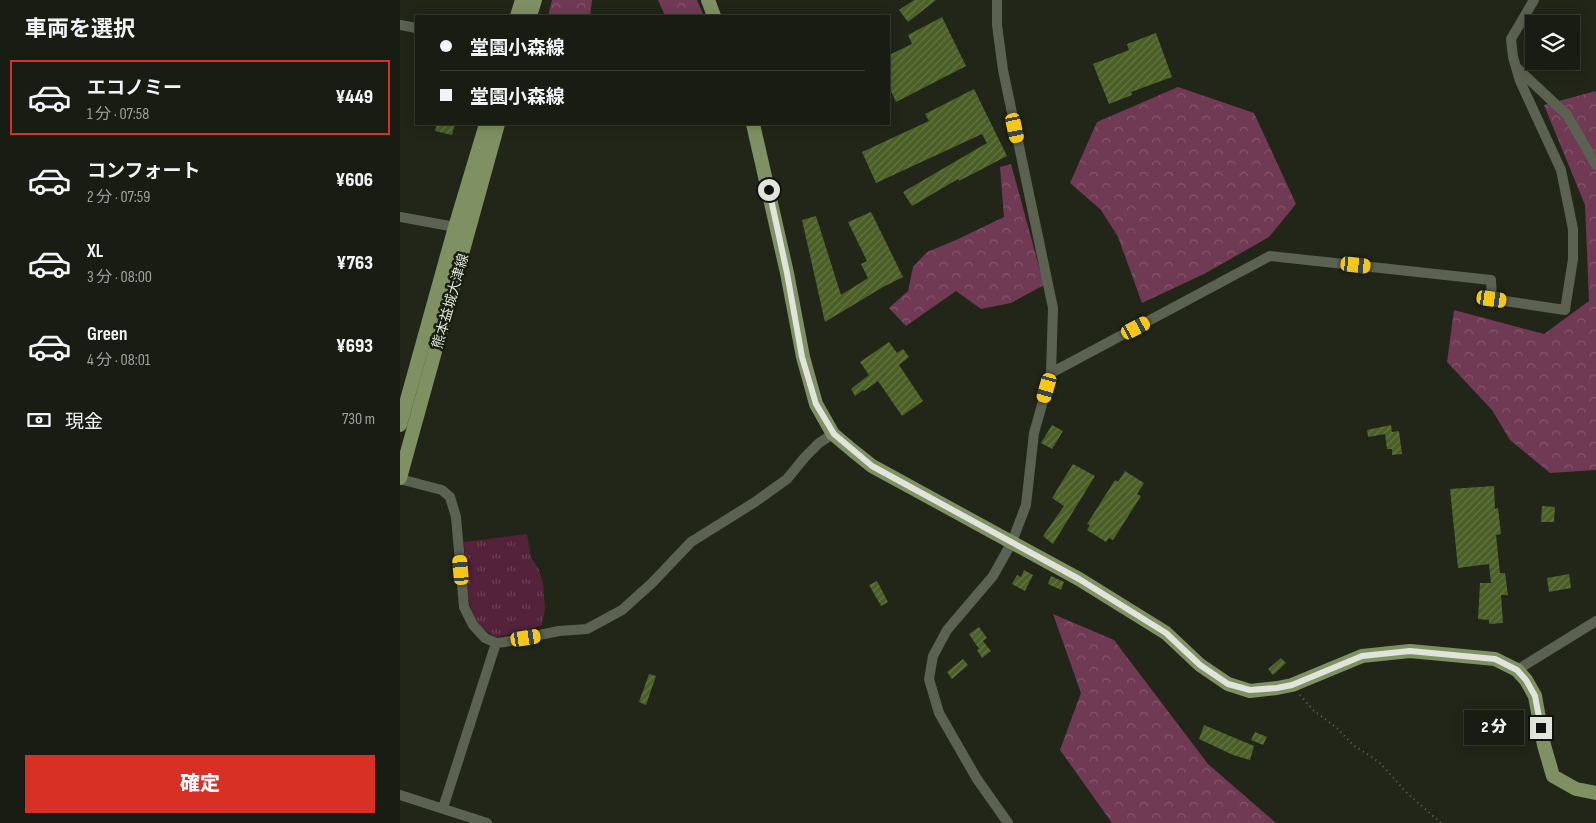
<!DOCTYPE html>
<html lang="ja">
<meta charset="utf-8">
<style>
body{margin:0;font-family:"Sofia Sans Condensed","Noto Sans JP",sans-serif;background:#22251b;color:#f1f3f6;height:100vh;display:flex;flex-direction:column;font-size:19px;white-space:nowrap}
*{box-sizing:border-box;margin:0}
p{font-size:16px;color:#9fa19f}
.icon{flex:none;width:28px;height:28px;fill:none;stroke:currentColor;stroke-width:2;stroke-linecap:round;stroke-linejoin:round}
.map{position:relative;flex:1;overflow:hidden}
.drawer{display:flex;flex-direction:column;background:#191c12;width:400px}
.drawer>*{flex:none}
.guide{position:absolute;left:15px;top:15px;width:475px;height:110px;border-radius:0px;box-shadow:0 2px 12px #0003,0 0 0 1px #373a32;display:grid;align-content:center;height:110px;padding:0 25px;background:#191c12}
.fabs{position:absolute;left:1125px;top:15px;display:grid;gap:10px}
.fabs a{display:grid;place-items:center;width:55px;height:55px;border-radius:0px;background:#191c12;box-shadow:0 2px 12px #0003,0 0 0 1px #373a32;font-size:25px}
.end{position:absolute;width:22px;height:22px;margin:-11px;border:6px solid #e0e4da;background:#111;box-shadow:0 0 0 2px #111}
.from{border-radius:50%}
.bubble{position:absolute;height:35px;border-radius:0px;background:#191c12;box-shadow:0 2px 12px #0003,0 0 0 1px #373a32;font-size:16px;font-weight:800;line-height:35px;text-align:center}
.car{position:absolute;width:15px;height:30px;margin:-15px -8px;border-radius:6px;box-shadow:0 0 4px 1px #0007;background:linear-gradient(#f5c518 24%,#345 0 40%,#f5c518 0 76%,#345 0 86%,#f5c518 0)}
.guide b{display:flex;align-items:center;gap:18px;height:48px;font-size:19px}
.guide b+b{border-top:1px solid #373a32}
.guide i{width:12px;height:12px;background:#f1f3f6}
ul{padding:0;list-style:none}
li{display:flex;align-items:center;gap:15px;height:75px;margin:0 10px 8px;padding:0 15px;border:2px solid transparent;border-radius:0px}
li div{flex:1}
li b{display:block;font-size:19px}
li em{font-style:normal;font-weight:800}
li.current{border-color:#d93025}
li>.icon{width:45px;height:45px;stroke-width:1.5}
h2{padding:0 25px;font-size:22px;line-height:60px}
.pay{display:flex;align-items:center;gap:12px;height:55px;padding:0 25px;font-size:19px}
.pay p{margin-inline-start:auto}
.action{display:flex;gap:10px;margin-top:auto;padding:10px 25px}
.action a{flex:1;height:58px;border-radius:0px;background:#d93025;color:#fff;font-size:20px;font-weight:800;line-height:58px;text-align:center}
main{display:flex;flex:1;min-height:0}
.map>svg:first-child{display:block}
</style>
<main>
<section class="drawer">
<h2>車両を選択</h2>
<ul>
<li class="current"><svg class="icon" aria-label="car" viewBox="0 0 24 24"><path d="M5 17H2v-5l4-1 3-4h7l3 4 3 1v5h-3M9 17h6M6 11h13"/><circle cx="7" cy="17" r="2"/><circle cx="17" cy="17" r="2"/></svg><div><b>エコノミー</b><p>1 分 · 07:58</p></div><em>¥449</em></li>
<li><svg class="icon" aria-label="car" viewBox="0 0 24 24"><path d="M5 17H2v-5l4-1 3-4h7l3 4 3 1v5h-3M9 17h6M6 11h13"/><circle cx="7" cy="17" r="2"/><circle cx="17" cy="17" r="2"/></svg><div><b>コンフォート</b><p>2 分 · 07:59</p></div><em>¥606</em></li>
<li><svg class="icon" aria-label="car" viewBox="0 0 24 24"><path d="M5 17H2v-5l4-1 3-4h7l3 4 3 1v5h-3M9 17h6M6 11h13"/><circle cx="7" cy="17" r="2"/><circle cx="17" cy="17" r="2"/></svg><div><b>XL</b><p>3 分 · 08:00</p></div><em>¥763</em></li>
<li><svg class="icon" aria-label="car" viewBox="0 0 24 24"><path d="M5 17H2v-5l4-1 3-4h7l3 4 3 1v5h-3M9 17h6M6 11h13"/><circle cx="7" cy="17" r="2"/><circle cx="17" cy="17" r="2"/></svg><div><b>Green</b><p>4 分 · 08:01</p></div><em>¥693</em></li>
</ul>
<div class="pay"><svg class="icon" aria-label="cash" viewBox="0 0 24 24"><path d="M3 7h18v10H3z"/><circle cx="12" cy="12" r="2"/></svg>現金<p>730 m</p></div>
<div class="action"><a>確定</a></div>
</section>
<div class="map">
<svg width="1196" height="823" viewBox="0 0 1196 823">
<defs>
<pattern id="grass-tufts" width="24" height="20" patternUnits="userSpaceOnUse" patternTransform="scale(1.25)"><rect width="24" height="20" fill="#54223b"/><path d="M3 7l-1-3M5 7V3M7 7l1-3M15 17l-1-3M17 17v-4M19 17l1-3" fill="none" stroke="#6c4257"/></pattern>
<pattern id="forest-crowns" width="20" height="18" patternUnits="userSpaceOnUse" patternTransform="scale(1.25)"><rect width="20" height="18" fill="#703954"/><path d="M2 6a3 3 0 1 1 6 0M12 15a3 3 0 1 1 6 0" fill="none" stroke="#84566c"/></pattern>
<pattern id="building-hatch" width="6" height="6" patternUnits="userSpaceOnUse" patternTransform="scale(1.25)"><rect width="6" height="6" fill="#4b5f27"/><path d="M-1 1l2-2M0 6l6-6M5 7l2-2" fill="none" stroke="#657646"/></pattern>
</defs>
<rect width="100%" height="100%" fill="#212618"/>
<path fill="url(#grass-tufts)" d="M 127,534 L 131,557 L 139,570 L 143,583 L 145,608 L 142,625 L 129,630 L 95,637 C 87,631 80,627 75,619 C 66,603 65,561 64,542 Z"/>
<path fill="url(#forest-crowns)" d="M 152,0 L 192,0 L 190,16 L 148,16 Z
M 258,0 L 297,0 L 304,16 L 265,16 Z
M 778,87 L 854,113 L 896,204 L 869,237 L 804,274 L 742,303 L 718,237 L 701,210 L 670,183 L 697,122 Z
M 1196,91 L 1196,470 L 1150,473 L 1110,440 L 1092,410 L 1047,362 L 1054,310 L 1144,334 L 1189,301 L 1185,205 L 1144,105 Z
M 611,164 L 644,285 L 611,303 L 581,309 L 556,291 L 506,326 L 489,308 L 508,291 L 513,267 L 527,252 L 556,240 L 604,217 L 600,167 Z
M 653,614 L 714,640 L 808,764 L 876,823 L 712,823 L 660,750 L 681,693 Z"/>
<path fill="url(#building-hatch)" d="M 514,0 L 536,0 L 508,22 L 499,10 Z
M 542,17 L 566,66 L 496,102 L 489,87 L 489,55 L 512,44 L 508,35 Z
M 756,33 L 772,77 L 731,92 L 732,95 L 709,104 L 693,64 L 729,50 L 727,44 Z
M 574,89 L 607,156 L 559,181 L 558,179 L 512,206 L 503,192 L 587,143 L 582,134 L 476,183 L 462,152 L 529,121 L 525,114 Z
M 37,124 L 55,124 L 52,135 L 35,131 Z
M 471,212 L 503,277 L 483,287 L 425,322 L 402,220 L 416,216 L 441,295 L 468,278 L 461,264 L 467,261 L 448,222 Z
M 489,342 L 497,353 L 503,349 L 509,357 L 499,365 L 523,401 L 502,416 L 478,381 L 464,391 L 463,390 L 455,396 L 451,389 L 469,375 L 460,362 Z
M 652,425 L 663,431 L 652,449 L 641,443 Z
M 991,425 L 992,432 L 999,431 L 1002,454 L 992,455 L 992,449 L 987,449 L 985,434 L 968,437 L 967,430 Z
M 673,464 L 695,476 L 653,544 L 643,536 L 664,506 L 652,498 Z
M 725,471 L 744,483 L 737,494 L 741,496 L 713,540 L 709,538 L 706,542 L 687,530 L 690,525 L 687,524 L 715,480 L 718,482 Z
M 1094,486 L 1095,509 L 1098,508 L 1101,534 L 1096,535 L 1100,573 L 1105,573 L 1108,595 L 1101,595 L 1103,623 L 1089,624 L 1089,620 L 1078,619 L 1080,583 L 1091,583 L 1089,564 L 1058,568 L 1050,489 Z
M 1142,506 L 1155,507 L 1154,522 L 1141,522 Z
M 624,570 L 633,575 L 625,591 L 612,584 L 617,575 L 621,577 Z
M 1169,574 L 1171,588 L 1149,592 L 1147,578 Z
M 651,576 L 664,582 L 661,590 L 648,584 Z
M 477,581 L 488,602 L 481,606 L 469,585 Z
M 579,627 L 587,638 L 583,641 L 591,651 L 582,658 L 577,650 L 579,649 L 569,634 Z
M 881,658 L 886,663 L 873,675 L 868,669 Z
M 563,659 L 568,665 L 552,679 L 547,672 Z
M 249,674 L 256,676 L 246,705 L 239,702 Z
M 804,725 L 854,746 L 850,760 L 833,755 L 799,739 Z
M 855,732 L 867,737 L 863,745 L 851,740 Z"/>
<g fill="none" stroke-linecap="round" stroke-linejoin="round">
<path stroke="#62675a" stroke-width="2" stroke-dasharray="1 4" stroke-linecap="butt" d="M 900,695 L 913,710 L 938,729 L 953,745 L 979,762 L 1007,793 L 1041,823"/>
<path stroke="#5b6251" stroke-width="10" d="M 597,0 L 597,25 L 603,70 L 653,308 L 651,373 L 634,433 L 626,505 L 612,542 L 593,576 L 547,630 L 533,656 L 529,679 L 539,713 L 577,779 L 608,823
M 0,25 L 16,28
M 1117,68 L 1167,115 L 1196,165
M 0,217 L 55,227
M 651,373 L 870,256 L 1091,280 L 1092,299 L 1165,310 L 1173,259 L 1173,229 L 1161,170 L 1120,81 L 1113,57 L 1111,39 L 1134,0
M 0,479 L 42,490 L 50,497 L 56,517 L 64,607 L 73,625 L 85,638 L 96,643 L 105,642 L 159,631 L 187,629 L 222,610 L 252,583 L 291,542 L 355,502 L 387,479 L 405,457 L 419,443 L 433,434
M 1117,670 L 1196,621
M 0,795 L 87,823
M 43,808 L 96,643"/>
<path stroke="#7f9162" stroke-width="14" d="M 308,0 L 314,16
M 117,16 L 122,0
M 130,16 L 135,0
M 353,124 L 387,273 L 403,357 L 416,404 L 433,434 L 452,450 L 472,466 L 679,579 L 766,633 L 800,665 L 828,684 L 850,691 L 877,688 L 892,685 L 962,656 L 1010,651 L 1095,659 L 1117,670 L 1126,680 L 1135,696 L 1144,745 L 1153,776 L 1176,789 L 1196,793
M 0,425 L 55,227 L 86,124
M 0,478 L 98,124"/>
</g>
<g fill="none" stroke-linecap="round" stroke-linejoin="round">
<path stroke="#e0e4da" stroke-width="6" d="M 369,190 L 387,273 L 402,357 L 416,404 L 434,434 L 472,466 L 679,579 L 766,633 L 800,665 L 828,684 L 850,690 L 877,688 L 892,685 L 962,656 L 1010,651 L 1095,659 L 1117,670 L 1126,680 L 1135,696 L 1141,728"/>
</g>
<g text-anchor="middle" stroke-width="5" stroke-linejoin="round" paint-order="stroke">
<g font-size="14" fill="#e0e4da" stroke="#171d0f">
<text transform="translate(50 301) rotate(-74)" y="5">熊本益城大津線</text>
</g>
</g>
</svg>
<div class="fabs">
<a><svg class="icon" aria-label="layers" viewBox="0 0 24 24"><path d="M12 4l9 5-9 5-9-5zM3 14l9 5 9-5"/></svg></a>
</div>
<i class="end from" style="left:369px;top:190px"></i>
<i class="end" style="left:1141px;top:728px"></i>
<div class="bubble" style="left:1064px;top:710px;width:60px">2 分</div>
<i class="car" style="left:615px;top:128px;rotate:168deg"></i>
<i class="car" style="left:956px;top:265px;rotate:96deg"></i>
<i class="car" style="left:1092px;top:299px;rotate:98deg"></i>
<i class="car" style="left:736px;top:328px;rotate:62deg"></i>
<i class="car" style="left:647px;top:388px;rotate:196deg"></i>
<i class="car" style="left:61px;top:570px;rotate:355deg"></i>
<i class="car" style="left:126px;top:638px;rotate:81deg"></i>
<div class="guide">
<b><i class="from"></i>堂園小森線</b>
<b><i></i>堂園小森線</b>
</div>
</div>
</main>
